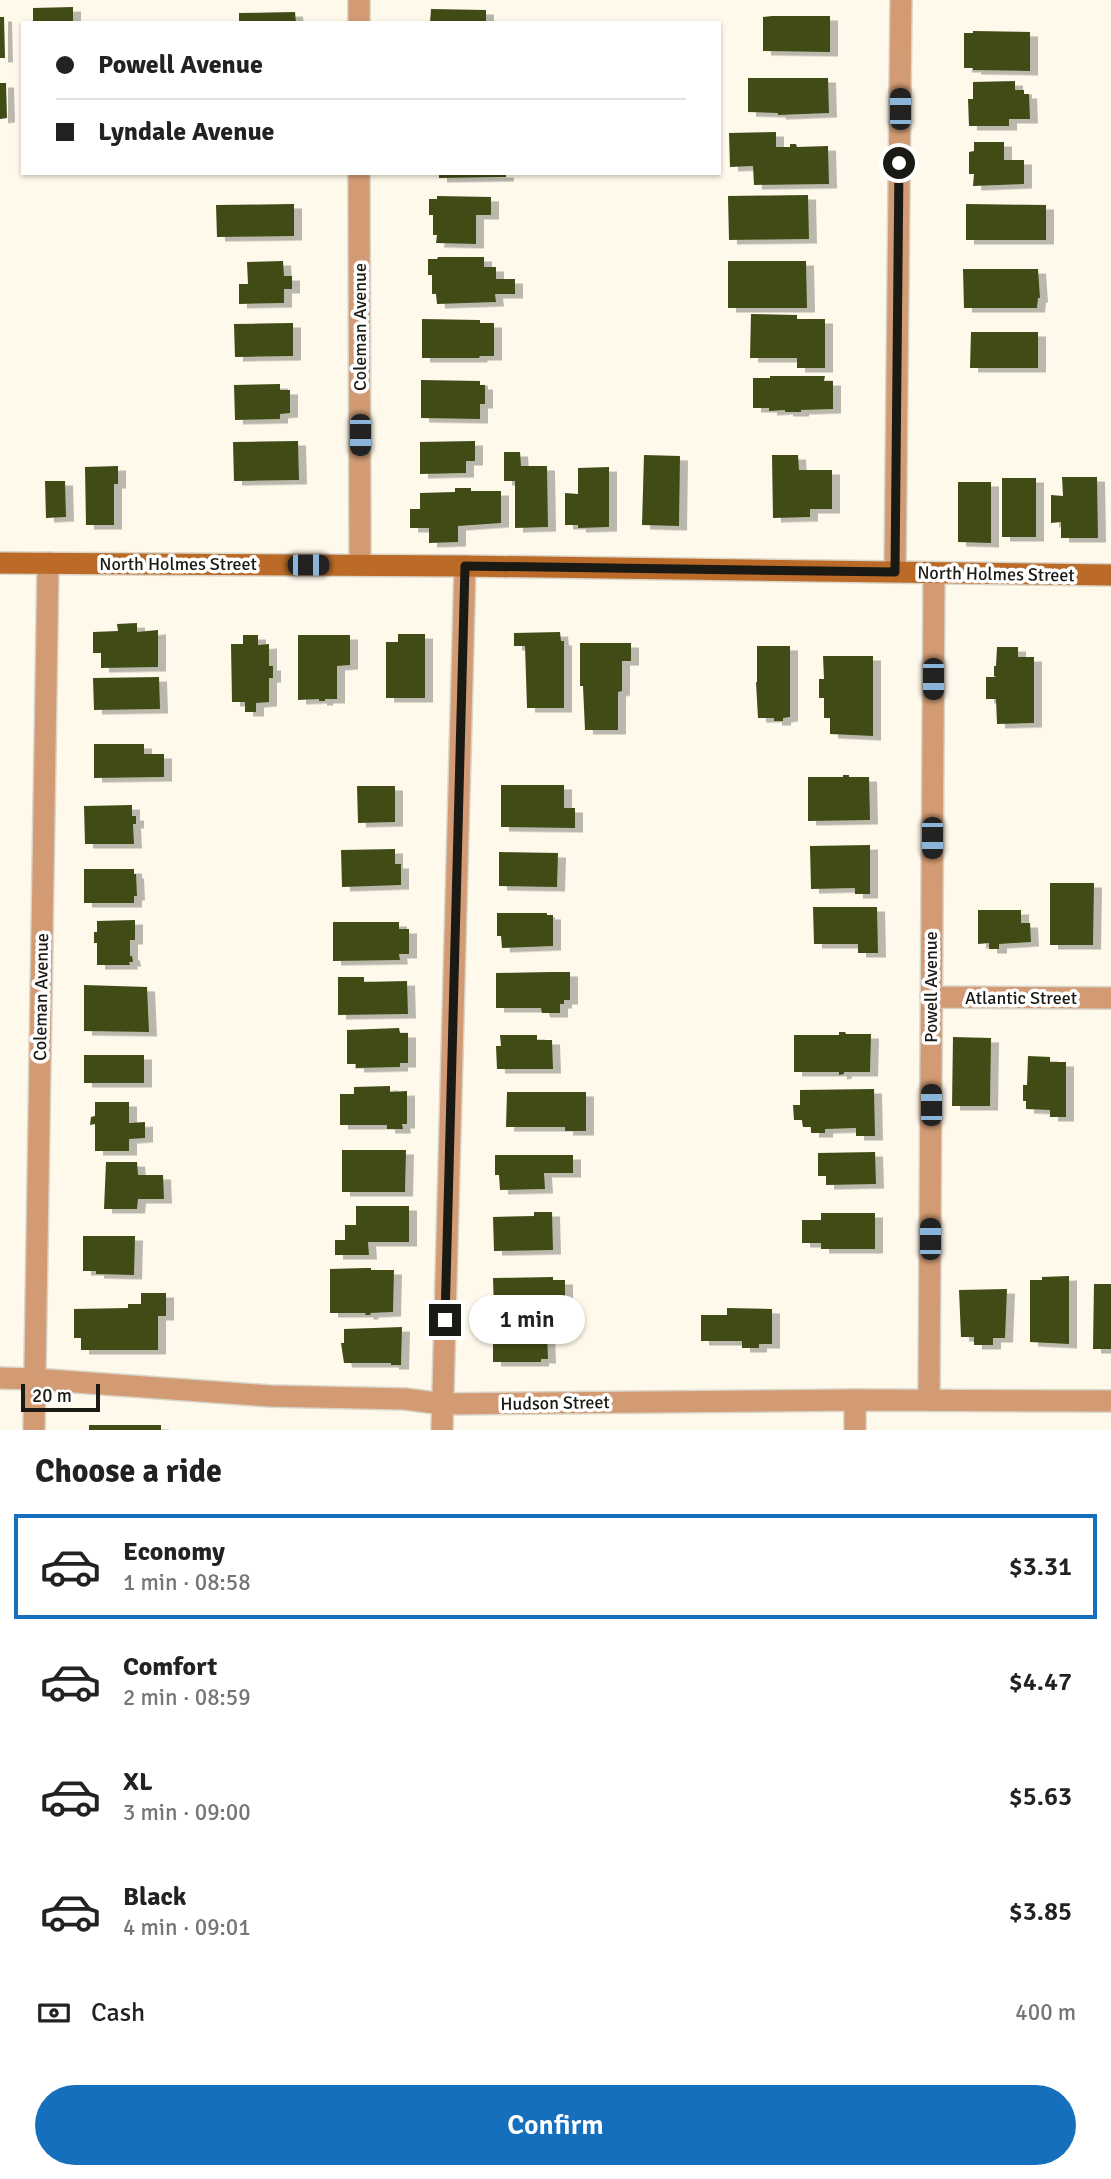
<!DOCTYPE html>
<meta charset="utf-8">
<style>
body{margin:0;font-family:Signika,sans-serif;background:#f2f2f2;color:#222;height:100vh;display:flex;flex-direction:column;font-size:26px;white-space:nowrap}
*{box-sizing:border-box;margin:0}
p{font-size:23px;color:#767676}
.icon{flex:none;width:38px;height:38px;fill:none;stroke:currentColor;stroke-width:2;stroke-linecap:round;stroke-linejoin:round}
.map{position:relative;height:1430px;overflow:hidden}
.drawer{display:flex;flex-direction:column;background:#fff;flex:1}
.drawer>*{flex:none}
.guide{position:absolute;left:21px;top:21px;width:700px;height:154px;border-radius:0px;box-shadow:0 2px 5px #0004;display:grid;align-content:center;height:154px;padding:0 35px;background:#fff}
.scale{position:absolute;left:21px;bottom:18px;width:79px;box-sizing:border-box;padding-left:7px;border:4px solid #1a1914;border-top:0;font-size:19px;line-height:24px;white-space:nowrap;color:#1a1914;-webkit-text-stroke:5px #fff;paint-order:stroke}
.end{position:absolute;width:32px;height:32px;margin:-16px;border:9px solid #1a1914;background:#fff;box-shadow:0 0 0 4px #fff}
.from{border-radius:50%}
.bubble{position:absolute;height:49px;border-radius:24px;background:#fff;box-shadow:0 2px 5px #0004;font-size:23px;font-weight:600;line-height:49px;text-align:center}
.car{position:absolute;width:21px;height:42px;margin:-21px -10px;border-radius:9px;box-shadow:0 0 5px 2px #0007;background:linear-gradient(#222 24%,#8ab4d8 0 40%,#222 0 76%,#8ab4d8 0 86%,#222 0)}
.guide b{display:flex;align-items:center;gap:24px;height:66px;font-size:26px}
.guide b+b{border-top:2px solid #e0e0e0}
.guide i{width:18px;height:18px;background:#222}
ul{padding:0;list-style:none}
li{display:flex;align-items:center;gap:21px;height:105px;margin:0 14px 10px;padding:0 21px;border:4px solid transparent;border-radius:0px}
li div{flex:1}
li b{display:block;font-size:26px}
li em{font-style:normal;font-weight:600}
li.active{border-color:#166fbc}
li>.icon{width:63px;height:63px;stroke-width:1.5}
h2{padding:0 35px;font-size:32px;line-height:84px}
.pay{display:flex;align-items:center;gap:18px;height:77px;padding:0 35px;font-size:26px}
.pay p{margin-inline-start:auto}
.action{display:flex;gap:14px;margin-top:auto;padding:14px 35px}
.action a{flex:1;height:80px;border-radius:42px;background:#166fbc;color:#fff;font-size:28px;font-weight:600;line-height:80px;text-align:center}
.map>svg:first-child{display:block}
</style>
<div class="map">
<svg width="1111" height="1430" viewBox="0 0 1111 1430">
<defs>
<filter id="shadow"><feDropShadow dx="8" dy="4.5" stdDeviation="0" flood-color="#0004"/></filter>
</defs>
<rect width="100%" height="100%" fill="#fef9eb"/>
<path fill="#3f4b16" filter="url(#shadow)" d="M 73,7 L 73,23 L 33,23 L 33,8 Z
M 431,9 L 486,10 L 486,23 L 430,23 Z
M 295,12 L 296,23 L 239,23 L 239,13 Z
M 772,16 L 830,16 L 830,52 L 763,51 L 763,17 Z
M 0,17 L 4,17 L 5,58 L 0,58 Z
M 973,31 L 1030,32 L 1030,71 L 973,70 L 973,68 L 964,68 L 964,33 L 973,33 Z
M 748,78 L 828,78 L 829,113 L 778,115 L 778,113 L 748,112 Z
M 1015,81 L 1015,90 L 1024,90 L 1024,94 L 1029,94 L 1030,119 L 1009,119 L 1009,126 L 969,126 L 968,99 L 973,99 L 973,82 Z
M 0,83 L 6,83 L 7,118 L 0,119 Z
M 776,132 L 776,147 L 790,147 L 790,144 L 796,144 L 797,147 L 828,146 L 829,184 L 754,185 L 753,166 L 730,167 L 729,133 Z
M 974,142 L 1004,142 L 1004,160 L 1024,160 L 1024,184 L 973,186 L 974,174 L 969,174 L 969,152 L 974,151 Z
M 439,173 L 506,173 L 506,177 L 439,178 Z
M 808,195 L 809,239 L 729,240 L 728,196 Z
M 437,196 L 491,197 L 491,215 L 476,215 L 476,244 L 436,243 L 437,235 L 433,235 L 433,215 L 429,215 L 429,199 L 437,199 Z
M 294,204 L 294,236 L 217,237 L 216,205 Z
M 966,204 L 1046,205 L 1046,240 L 966,240 Z
M 438,257 L 484,257 L 484,267 L 496,267 L 496,279 L 515,279 L 515,294 L 495,294 L 496,302 L 437,304 L 436,294 L 432,294 L 432,275 L 428,275 L 428,259 L 437,259 Z
M 283,261 L 284,276 L 292,276 L 292,289 L 284,289 L 284,303 L 239,304 L 239,284 L 248,284 L 247,262 Z
M 728,261 L 806,261 L 807,308 L 728,308 Z
M 963,269 L 1038,269 L 1040,298 L 1038,298 L 1037,308 L 964,308 Z
M 751,314 L 797,315 L 797,319 L 825,319 L 825,368 L 797,368 L 797,358 L 750,358 Z
M 422,319 L 480,320 L 480,323 L 494,323 L 494,356 L 480,356 L 479,358 L 422,358 Z
M 293,323 L 293,356 L 235,357 L 234,324 Z
M 971,332 L 1038,332 L 1038,368 L 970,368 Z
M 770,376 L 825,376 L 824,381 L 833,381 L 833,409 L 801,410 L 801,412 L 785,412 L 785,410 L 769,411 L 769,408 L 753,408 L 753,378 L 770,378 Z
M 421,380 L 480,381 L 480,385 L 485,385 L 485,404 L 480,404 L 480,419 L 421,418 Z
M 280,384 L 280,390 L 290,390 L 290,413 L 280,414 L 280,419 L 235,420 L 234,385 Z
M 298,441 L 299,480 L 234,481 L 233,442 Z
M 475,441 L 475,461 L 466,461 L 466,473 L 420,474 L 420,442 Z
M 504,452 L 520,452 L 521,466 L 547,466 L 548,527 L 515,528 L 515,481 L 504,481 Z
M 644,455 L 680,456 L 679,526 L 642,525 Z
M 772,455 L 798,455 L 799,470 L 832,470 L 832,509 L 810,509 L 810,517 L 773,518 Z
M 118,466 L 118,484 L 114,484 L 114,525 L 86,525 L 85,467 Z
M 609,467 L 609,527 L 578,528 L 578,525 L 565,525 L 565,493 L 578,494 L 578,468 Z
M 1062,477 L 1097,477 L 1098,538 L 1061,538 L 1061,522 L 1051,523 L 1051,495 L 1063,496 Z
M 1002,478 L 1036,478 L 1036,537 L 1002,537 Z
M 45,481 L 65,481 L 66,517 L 46,518 Z
M 958,482 L 991,482 L 991,543 L 958,542 Z
M 455,488 L 471,488 L 471,491 L 501,491 L 501,523 L 458,526 L 458,542 L 429,543 L 429,528 L 410,528 L 410,509 L 420,509 L 420,493 L 455,492 Z
M 137,623 L 137,632 L 158,630 L 158,667 L 101,668 L 101,653 L 93,653 L 93,632 L 118,631 L 117,624 Z
M 560,632 L 561,641 L 564,641 L 564,708 L 527,708 L 525,646 L 514,646 L 514,633 Z
M 398,634 L 425,634 L 425,698 L 386,698 L 386,642 L 398,642 Z
M 243,635 L 258,635 L 258,645 L 269,644 L 269,666 L 273,666 L 273,678 L 269,678 L 269,702 L 256,703 L 256,712 L 245,712 L 245,702 L 232,702 L 231,644 L 243,644 Z
M 298,635 L 350,635 L 350,665 L 337,666 L 337,699 L 325,699 L 325,701 L 319,701 L 319,699 L 298,700 Z
M 580,643 L 631,643 L 631,661 L 622,661 L 622,691 L 618,692 L 618,730 L 585,730 L 583,686 L 580,686 Z
M 757,646 L 790,646 L 790,717 L 783,718 L 783,721 L 774,721 L 774,718 L 758,718 L 756,682 L 757,682 Z
M 997,647 L 1018,647 L 1018,657 L 1034,657 L 1034,723 L 997,724 L 996,699 L 986,699 L 986,677 L 996,677 L 994,676 L 994,666 L 996,666 Z
M 823,656 L 873,656 L 873,736 L 830,734 L 830,718 L 824,718 L 824,698 L 819,698 L 819,679 L 824,679 Z
M 159,677 L 160,709 L 94,710 L 93,678 Z
M 94,744 L 144,744 L 144,754 L 164,754 L 164,777 L 94,778 Z
M 843,775 L 849,775 L 849,777 L 869,777 L 870,820 L 808,821 L 808,777 L 843,777 Z
M 501,785 L 564,785 L 564,808 L 575,808 L 575,828 L 501,827 Z
M 357,786 L 395,786 L 395,822 L 358,823 Z
M 132,805 L 132,816 L 136,816 L 136,824 L 133,824 L 134,844 L 85,844 L 84,806 Z
M 870,845 L 870,894 L 855,894 L 855,888 L 811,889 L 810,846 Z
M 395,849 L 395,864 L 401,864 L 401,885 L 342,887 L 341,850 Z
M 499,852 L 558,853 L 557,887 L 499,886 Z
M 84,869 L 134,869 L 134,874 L 136,874 L 137,896 L 134,896 L 134,903 L 84,903 Z
M 1050,883 L 1094,883 L 1093,945 L 1050,945 Z
M 813,907 L 877,907 L 878,953 L 858,953 L 858,944 L 814,944 Z
M 978,910 L 1021,910 L 1021,923 L 1030,923 L 1031,942 L 999,944 L 999,949 L 989,949 L 989,943 L 978,944 Z
M 497,913 L 547,913 L 547,915 L 553,915 L 553,946 L 502,948 L 501,936 L 497,936 Z
M 135,920 L 135,940 L 130,940 L 130,956 L 132,956 L 133,962 L 129,962 L 130,965 L 97,965 L 97,943 L 94,943 L 94,932 L 97,932 L 97,921 Z
M 333,922 L 399,922 L 399,929 L 409,929 L 409,954 L 399,954 L 400,960 L 333,961 Z
M 552,972 L 570,972 L 570,1000 L 564,1000 L 564,1004 L 560,1004 L 560,1013 L 542,1013 L 541,1008 L 496,1008 L 496,973 Z
M 338,977 L 364,977 L 364,982 L 407,981 L 408,1014 L 338,1015 Z
M 84,985 L 147,987 L 149,1032 L 84,1031 Z
M 399,1028 L 400,1033 L 408,1033 L 408,1063 L 400,1063 L 400,1067 L 356,1068 L 356,1064 L 347,1064 L 347,1030 Z
M 839,1032 L 845,1032 L 846,1034 L 871,1034 L 870,1072 L 844,1072 L 844,1074 L 839,1075 L 839,1072 L 794,1072 L 794,1035 L 839,1035 Z
M 500,1035 L 537,1035 L 537,1040 L 552,1040 L 553,1069 L 497,1069 L 496,1046 L 501,1046 Z
M 953,1037 L 991,1038 L 990,1106 L 952,1106 Z
M 84,1055 L 144,1055 L 144,1083 L 84,1083 Z
M 1028,1056 L 1050,1057 L 1050,1062 L 1066,1062 L 1066,1117 L 1050,1117 L 1050,1110 L 1026,1109 L 1026,1101 L 1023,1101 L 1023,1085 L 1027,1085 Z
M 390,1086 L 390,1092 L 407,1091 L 407,1124 L 402,1124 L 403,1129 L 387,1129 L 387,1125 L 340,1125 L 340,1094 L 354,1094 L 354,1087 Z
M 874,1089 L 875,1136 L 856,1136 L 856,1128 L 825,1129 L 825,1133 L 811,1133 L 811,1127 L 803,1127 L 802,1120 L 794,1120 L 793,1105 L 800,1105 L 800,1090 Z
M 507,1092 L 586,1092 L 586,1131 L 565,1131 L 565,1127 L 506,1127 Z
M 95,1102 L 129,1102 L 129,1123 L 145,1122 L 145,1138 L 129,1139 L 129,1151 L 95,1151 L 95,1124 L 90,1125 L 91,1117 L 95,1116 Z
M 342,1150 L 406,1150 L 405,1192 L 342,1192 Z
M 875,1152 L 876,1184 L 826,1185 L 826,1176 L 818,1176 L 818,1153 Z
M 495,1155 L 573,1155 L 573,1173 L 544,1173 L 545,1189 L 500,1190 L 499,1175 L 495,1175 Z
M 106,1162 L 137,1162 L 138,1175 L 163,1175 L 164,1199 L 138,1199 L 137,1209 L 104,1209 Z
M 356,1206 L 409,1206 L 409,1242 L 368,1242 L 369,1255 L 335,1255 L 335,1240 L 345,1240 L 345,1225 L 356,1225 Z
M 534,1212 L 552,1212 L 553,1250 L 494,1251 L 493,1217 L 534,1216 Z
M 821,1213 L 875,1213 L 875,1249 L 821,1249 L 821,1243 L 802,1243 L 802,1220 L 821,1220 Z
M 83,1236 L 135,1236 L 134,1275 L 96,1274 L 96,1271 L 83,1271 Z
M 365,1268 L 371,1268 L 371,1270 L 394,1270 L 393,1312 L 370,1313 L 371,1315 L 365,1315 L 366,1313 L 330,1313 L 330,1269 Z
M 1069,1276 L 1069,1344 L 1030,1342 L 1030,1280 L 1042,1280 L 1042,1277 Z
M 553,1277 L 553,1280 L 565,1280 L 565,1303 L 554,1304 L 554,1310 L 494,1311 L 493,1278 Z
M 1094,1284 L 1111,1284 L 1111,1349 L 1093,1349 Z
M 1007,1289 L 1005,1338 L 993,1338 L 993,1345 L 974,1345 L 974,1337 L 961,1337 L 959,1290 Z
M 141,1293 L 166,1293 L 166,1316 L 158,1316 L 158,1350 L 81,1350 L 81,1338 L 74,1338 L 74,1309 L 128,1308 L 128,1304 L 141,1304 Z
M 727,1308 L 772,1309 L 772,1344 L 759,1344 L 759,1348 L 742,1348 L 742,1341 L 701,1341 L 701,1315 L 727,1315 Z
M 402,1327 L 401,1365 L 391,1365 L 391,1363 L 344,1363 L 341,1343 L 344,1343 L 344,1329 Z
M 499,1328 L 542,1328 L 542,1331 L 547,1331 L 548,1359 L 541,1359 L 541,1362 L 493,1362 L 493,1343 L 498,1343 Z
M 89,1425 L 161,1425 L 161,1430 L 89,1430 Z"/>
<g fill="none" stroke-linecap="round" stroke-linejoin="round">
<defs>
<path id="street" d="M 359,0 L 359,23
M 359,173 L 360,565
M 895,572 L 901,0
M 931,997 L 1111,998
M 0,1378 L 34,1379 L 270,1396 L 405,1399 L 443,1404 L 855,1400 L 1111,1401
M 855,1400 L 855,1430
M 929,1400 L 934,573
M 34,1430 L 48,563
M 442,1430 L 465,566"/>
<path id="secondary" d="M 0,563 L 465,566 L 1111,575"/>
</defs>
<use href="#street" stroke="#dad5c9" stroke-width="24"/>
<use href="#secondary" stroke="#dad5c9" stroke-width="24"/>
<use href="#street" stroke="#d29b73" stroke-width="21"/>
<use href="#secondary" stroke="#bb6b27" stroke-width="21"/>
</g>
<g fill="none" stroke-linecap="round" stroke-linejoin="round">
<path stroke="#1a1914" stroke-width="9" d="M 445,1320 L 465,566 L 895,572 L 899,163"/>
</g>
<g text-anchor="middle" stroke-width="7" stroke-linejoin="round" paint-order="stroke">
<g font-size="18" fill="#1a1914" stroke="#fff">
<text transform="translate(360 327) rotate(-90)" y="6">Coleman Avenue</text>
<text x="178" y="570">North Holmes Street</text>
<text transform="translate(996 574) rotate(1)" y="6">North Holmes Street</text>
<text transform="translate(931 987) rotate(-90)" y="6">Powell Avenue</text>
<text transform="translate(41 997) rotate(-89)" y="6">Coleman Avenue</text>
<text x="1021" y="1004">Atlantic Street</text>
<text transform="translate(555 1403) rotate(-1)" y="6">Hudson Street</text>
</g>
</g>
</svg>
<div class="scale">20 m</div>
<i class="end from" style="left:899px;top:163px"></i>
<i class="end" style="left:445px;top:1320px"></i>
<div class="bubble" style="left:469px;top:1295px;width:116px">1 min</div>
<i class="car" style="left:900px;top:109px;rotate:0deg"></i>
<i class="car" style="left:360px;top:435px;rotate:180deg"></i>
<i class="car" style="left:308px;top:565px;rotate:90deg"></i>
<i class="car" style="left:933px;top:679px;rotate:180deg"></i>
<i class="car" style="left:932px;top:838px;rotate:180deg"></i>
<i class="car" style="left:931px;top:1105px;rotate:0deg"></i>
<i class="car" style="left:930px;top:1239px;rotate:0deg"></i>
<div class="guide">
<b><i class="from"></i>Powell Avenue</b>
<b><i></i>Lyndale Avenue</b>
</div>
</div>
<section class="drawer">
<h2>Choose a ride</h2>
<ul>
<li class="active"><svg class="icon" aria-label="car" viewBox="0 0 24 24"><path d="M5 17H2v-5l4-1 3-4h7l3 4 3 1v5h-3M9 17h6M6 11h13"/><circle cx="7" cy="17" r="2"/><circle cx="17" cy="17" r="2"/></svg><div><b>Economy</b><p>1 min · 08:58</p></div><em>$3.31</em></li>
<li><svg class="icon" aria-label="car" viewBox="0 0 24 24"><path d="M5 17H2v-5l4-1 3-4h7l3 4 3 1v5h-3M9 17h6M6 11h13"/><circle cx="7" cy="17" r="2"/><circle cx="17" cy="17" r="2"/></svg><div><b>Comfort</b><p>2 min · 08:59</p></div><em>$4.47</em></li>
<li><svg class="icon" aria-label="car" viewBox="0 0 24 24"><path d="M5 17H2v-5l4-1 3-4h7l3 4 3 1v5h-3M9 17h6M6 11h13"/><circle cx="7" cy="17" r="2"/><circle cx="17" cy="17" r="2"/></svg><div><b>XL</b><p>3 min · 09:00</p></div><em>$5.63</em></li>
<li><svg class="icon" aria-label="car" viewBox="0 0 24 24"><path d="M5 17H2v-5l4-1 3-4h7l3 4 3 1v5h-3M9 17h6M6 11h13"/><circle cx="7" cy="17" r="2"/><circle cx="17" cy="17" r="2"/></svg><div><b>Black</b><p>4 min · 09:01</p></div><em>$3.85</em></li>
</ul>
<div class="pay"><svg class="icon" aria-label="cash" viewBox="0 0 24 24"><path d="M3 7h18v10H3z"/><circle cx="12" cy="12" r="2"/></svg>Cash<p>400 m</p></div>
<div class="action"><a>Confirm</a></div>
</section>
